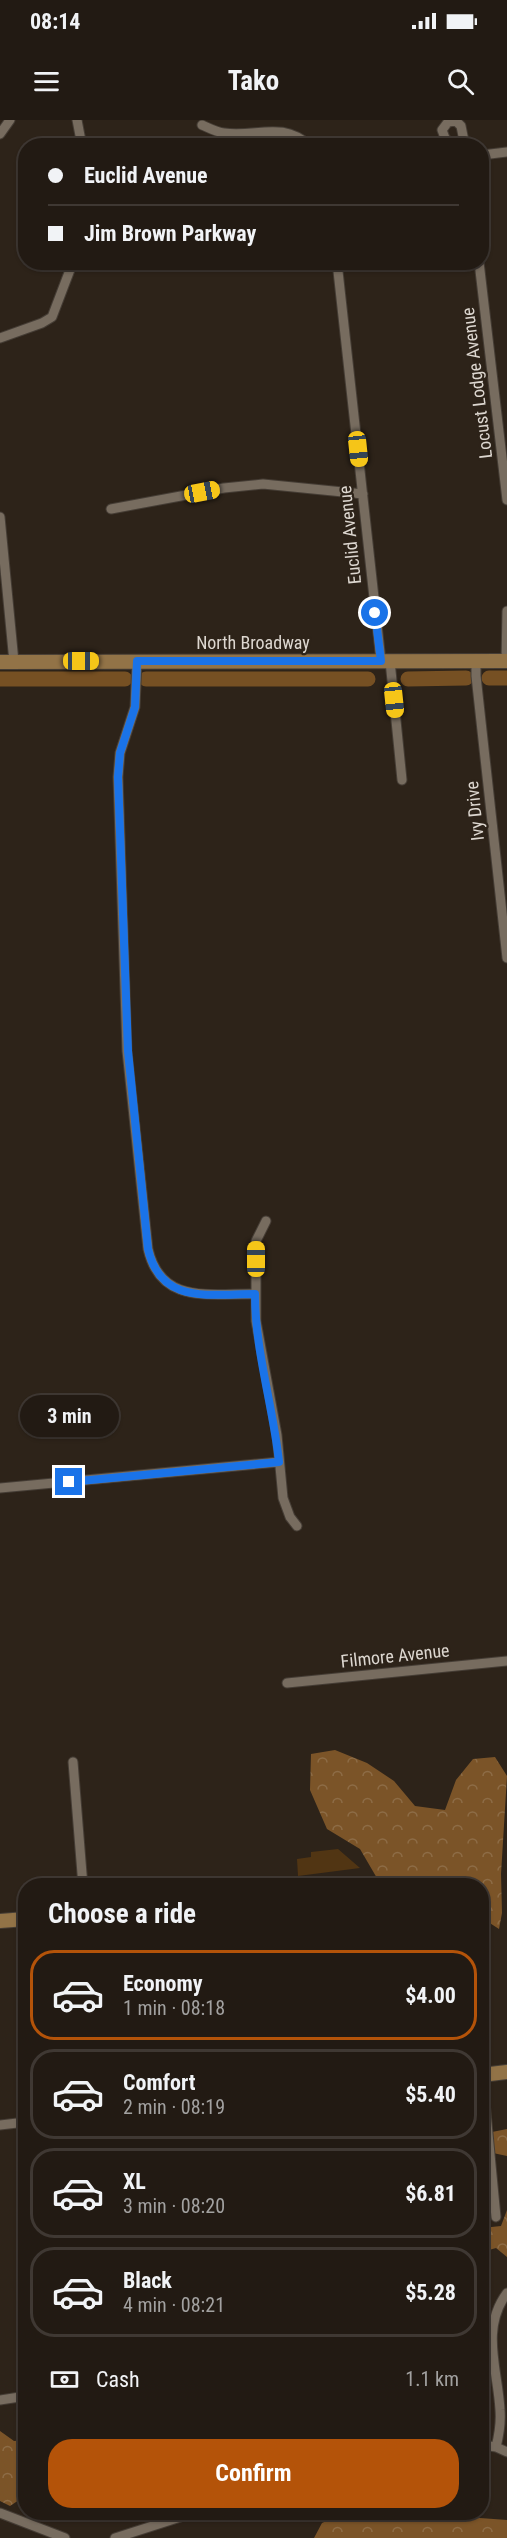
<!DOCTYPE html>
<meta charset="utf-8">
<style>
body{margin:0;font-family:"Roboto Condensed",sans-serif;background:#2e2721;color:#f1f3f6;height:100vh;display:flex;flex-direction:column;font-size:22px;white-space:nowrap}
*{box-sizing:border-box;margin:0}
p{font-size:20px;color:#a2a1a0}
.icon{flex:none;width:33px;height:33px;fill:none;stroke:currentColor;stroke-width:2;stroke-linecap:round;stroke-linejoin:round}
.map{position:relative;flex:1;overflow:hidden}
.sheet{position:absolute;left:18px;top:1758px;width:471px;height:642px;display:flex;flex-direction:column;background:#221a13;border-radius:24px;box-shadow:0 2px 4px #0004,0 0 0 2px #3f3833}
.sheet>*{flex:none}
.hud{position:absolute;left:18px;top:18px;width:471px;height:132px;border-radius:24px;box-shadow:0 2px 4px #0004,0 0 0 2px #3f3833;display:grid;align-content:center;height:132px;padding:0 30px;background:#221a13}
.end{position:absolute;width:27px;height:27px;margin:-14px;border:8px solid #1a73e8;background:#fff;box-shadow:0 0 0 3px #fff}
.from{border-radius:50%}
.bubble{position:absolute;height:42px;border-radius:21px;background:#221a13;box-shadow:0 2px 4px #0004,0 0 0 2px #3f3833;font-size:20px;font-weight:700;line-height:42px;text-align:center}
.car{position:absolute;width:18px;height:36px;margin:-18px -9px;border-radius:8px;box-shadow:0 0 4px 2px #0007;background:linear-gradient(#f5c518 24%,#345 0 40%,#f5c518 0 76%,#345 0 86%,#f5c518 0)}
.hud b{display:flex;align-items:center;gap:21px;height:57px;font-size:22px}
.hud b+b{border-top:2px solid #3f3833}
.hud i{width:15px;height:15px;background:#f1f3f6}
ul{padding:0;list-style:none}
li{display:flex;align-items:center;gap:18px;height:90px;margin:0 12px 9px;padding:0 18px;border:3px solid #3f3833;border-radius:24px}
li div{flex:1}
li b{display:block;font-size:22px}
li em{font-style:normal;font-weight:700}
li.active{border-color:#b45309}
li>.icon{width:54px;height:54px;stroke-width:1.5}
h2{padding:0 30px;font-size:27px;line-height:72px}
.pay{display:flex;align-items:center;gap:15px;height:66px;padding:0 30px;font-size:22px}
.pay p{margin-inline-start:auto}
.action{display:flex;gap:12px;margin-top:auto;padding:12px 30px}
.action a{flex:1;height:69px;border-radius:24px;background:#b45309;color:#fff;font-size:24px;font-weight:700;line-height:69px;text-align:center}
.status{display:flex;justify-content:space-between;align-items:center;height:42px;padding:0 30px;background:#221a13;direction:ltr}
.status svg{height:16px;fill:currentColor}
header{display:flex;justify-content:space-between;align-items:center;height:78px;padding:0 30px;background:#221a13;font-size:27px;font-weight:700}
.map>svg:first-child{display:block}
</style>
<div class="status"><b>08:14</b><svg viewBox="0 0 49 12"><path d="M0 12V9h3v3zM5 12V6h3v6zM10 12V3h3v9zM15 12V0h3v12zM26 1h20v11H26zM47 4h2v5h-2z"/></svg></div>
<header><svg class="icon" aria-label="menu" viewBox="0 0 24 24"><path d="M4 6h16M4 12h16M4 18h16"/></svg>Tako<svg class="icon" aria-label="search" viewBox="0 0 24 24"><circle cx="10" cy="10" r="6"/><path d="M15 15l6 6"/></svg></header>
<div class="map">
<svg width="507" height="2418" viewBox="0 0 507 2418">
<defs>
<pattern id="forest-crowns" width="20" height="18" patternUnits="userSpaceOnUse" patternTransform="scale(1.5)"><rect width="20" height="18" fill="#7b5428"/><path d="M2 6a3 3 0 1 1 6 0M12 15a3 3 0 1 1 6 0" fill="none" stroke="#8d6c46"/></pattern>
</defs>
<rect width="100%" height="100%" fill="#2d2319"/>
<path fill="#513513" d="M 338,1729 L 360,1748 L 298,1756 L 297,1739 L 311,1737 L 311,1732 Z"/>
<path fill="url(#forest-crowns)" d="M 335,1630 L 367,1643 L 394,1661 L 415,1686 L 445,1690 L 456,1660 L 473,1639 L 495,1637 L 507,1656 L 501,1754 L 502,1793 L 499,1809 L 482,1798 L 482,1766 L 381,1765 L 360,1729 L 327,1709 L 310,1670 L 311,1634 Z
M 507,2009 L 507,2036 L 493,2033 L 492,2012 Z
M 507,2090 L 507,2137 L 496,2128 L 482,2132 L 482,2108 L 501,2106 Z
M 0,2311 L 14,2321 L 25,2320 L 25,2376 L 10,2386 L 0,2381 Z
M 398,2392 L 507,2400 L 507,2418 L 314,2418 L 322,2403 L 344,2393 Z"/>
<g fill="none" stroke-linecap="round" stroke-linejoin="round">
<path stroke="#765023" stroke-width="15" d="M 489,558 L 507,558
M 0,559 L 125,559
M 146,559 L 368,559
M 408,559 L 466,558"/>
<defs>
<path id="street" d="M 77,0 L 82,26
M 202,5 C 209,8 216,12 224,13 C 256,18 281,0 310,26
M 0,14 L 10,0
M 454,26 L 445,18 L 442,10 L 448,2 L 456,1 L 461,6 L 465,26
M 482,35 L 507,32
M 337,142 L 381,541
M 479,142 L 507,380
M 0,218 L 42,203 L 52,197 L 73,142
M 111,389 L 224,368 L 263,364 L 363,374
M 0,397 L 14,542
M 137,541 L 135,587 L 120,633 L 118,657 L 127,931 L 148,1129 C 161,1185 209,1173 256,1174
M 390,541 L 402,660
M 476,541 L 476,556 L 507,838
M 506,541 L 507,491
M 266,1101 L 256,1121 L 256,1201 L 277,1315 L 283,1378 L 290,1397 L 297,1406
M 0,1368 L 279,1342
M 287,1563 L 507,1541
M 73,1642 L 83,1766
M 482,1951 L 496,2097
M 0,2005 L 26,2002
M 0,2280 L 26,2276
M 482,2325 L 496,2327 L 507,2332
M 496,2327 C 499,2315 501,2302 500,2290 C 498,2250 480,2209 507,2173
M 0,2393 L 65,2418
M 115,2418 L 196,2392"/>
<path id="secondary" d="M 0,542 L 507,541
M 0,1801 L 26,1799
M 482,1955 L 507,1952"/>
</defs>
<use href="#street" stroke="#453d35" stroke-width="11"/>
<use href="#secondary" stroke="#453d35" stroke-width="16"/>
<use href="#street" stroke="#776c5f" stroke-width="9"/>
<use href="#secondary" stroke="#927347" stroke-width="14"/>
</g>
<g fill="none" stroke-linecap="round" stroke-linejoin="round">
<path stroke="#1a73e8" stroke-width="8" d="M 69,1362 L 279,1342 C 273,1286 255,1231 255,1174 C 209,1174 161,1185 148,1129 L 128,931 L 118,657 L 120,633 L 135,587 L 137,541 L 381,541 L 375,493"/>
</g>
<g text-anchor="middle" stroke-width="4.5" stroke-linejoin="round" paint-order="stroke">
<g font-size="18" fill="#ddd7d0" stroke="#2d2319">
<text transform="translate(477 263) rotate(-97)" y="6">Locust Lodge Avenue</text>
<text transform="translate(350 415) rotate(-96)" y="6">Euclid Avenue</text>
<text x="253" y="529">North Broadway</text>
<text transform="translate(475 691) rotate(-96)" y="6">Ivy Drive</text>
<text transform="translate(395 1536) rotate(-6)" y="6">Filmore Avenue</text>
</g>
</g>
</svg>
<i class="end from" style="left:375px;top:493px"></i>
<i class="end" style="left:69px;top:1362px"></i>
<div class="bubble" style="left:20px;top:1275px;width:99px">3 min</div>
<i class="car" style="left:358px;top:329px;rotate:174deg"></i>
<i class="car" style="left:202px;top:372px;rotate:79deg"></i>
<i class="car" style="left:81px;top:541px;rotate:90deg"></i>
<i class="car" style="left:394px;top:580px;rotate:174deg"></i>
<i class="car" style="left:256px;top:1139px;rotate:0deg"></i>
<div class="hud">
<b><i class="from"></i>Euclid Avenue</b>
<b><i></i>Jim Brown Parkway</b>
</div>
<section class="sheet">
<h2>Choose a ride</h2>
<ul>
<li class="active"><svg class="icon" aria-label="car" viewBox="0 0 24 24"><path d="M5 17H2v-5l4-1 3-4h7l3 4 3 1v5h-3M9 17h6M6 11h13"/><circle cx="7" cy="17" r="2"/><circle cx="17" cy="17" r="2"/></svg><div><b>Economy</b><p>1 min · 08:18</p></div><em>$4.00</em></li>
<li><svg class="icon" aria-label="car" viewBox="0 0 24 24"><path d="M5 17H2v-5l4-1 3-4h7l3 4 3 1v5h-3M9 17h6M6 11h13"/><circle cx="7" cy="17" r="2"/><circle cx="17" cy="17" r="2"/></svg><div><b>Comfort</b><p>2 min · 08:19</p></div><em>$5.40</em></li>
<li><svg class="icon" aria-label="car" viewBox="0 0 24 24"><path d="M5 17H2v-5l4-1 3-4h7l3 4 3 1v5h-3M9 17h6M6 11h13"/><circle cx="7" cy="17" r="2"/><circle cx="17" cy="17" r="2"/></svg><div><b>XL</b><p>3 min · 08:20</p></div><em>$6.81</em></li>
<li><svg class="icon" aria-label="car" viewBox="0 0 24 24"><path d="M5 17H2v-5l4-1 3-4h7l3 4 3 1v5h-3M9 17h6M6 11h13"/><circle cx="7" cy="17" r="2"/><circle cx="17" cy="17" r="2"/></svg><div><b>Black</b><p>4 min · 08:21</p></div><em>$5.28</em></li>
</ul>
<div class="pay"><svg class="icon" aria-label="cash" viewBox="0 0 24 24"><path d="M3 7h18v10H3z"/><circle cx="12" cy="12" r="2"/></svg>Cash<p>1.1 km</p></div>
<div class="action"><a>Confirm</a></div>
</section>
</div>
